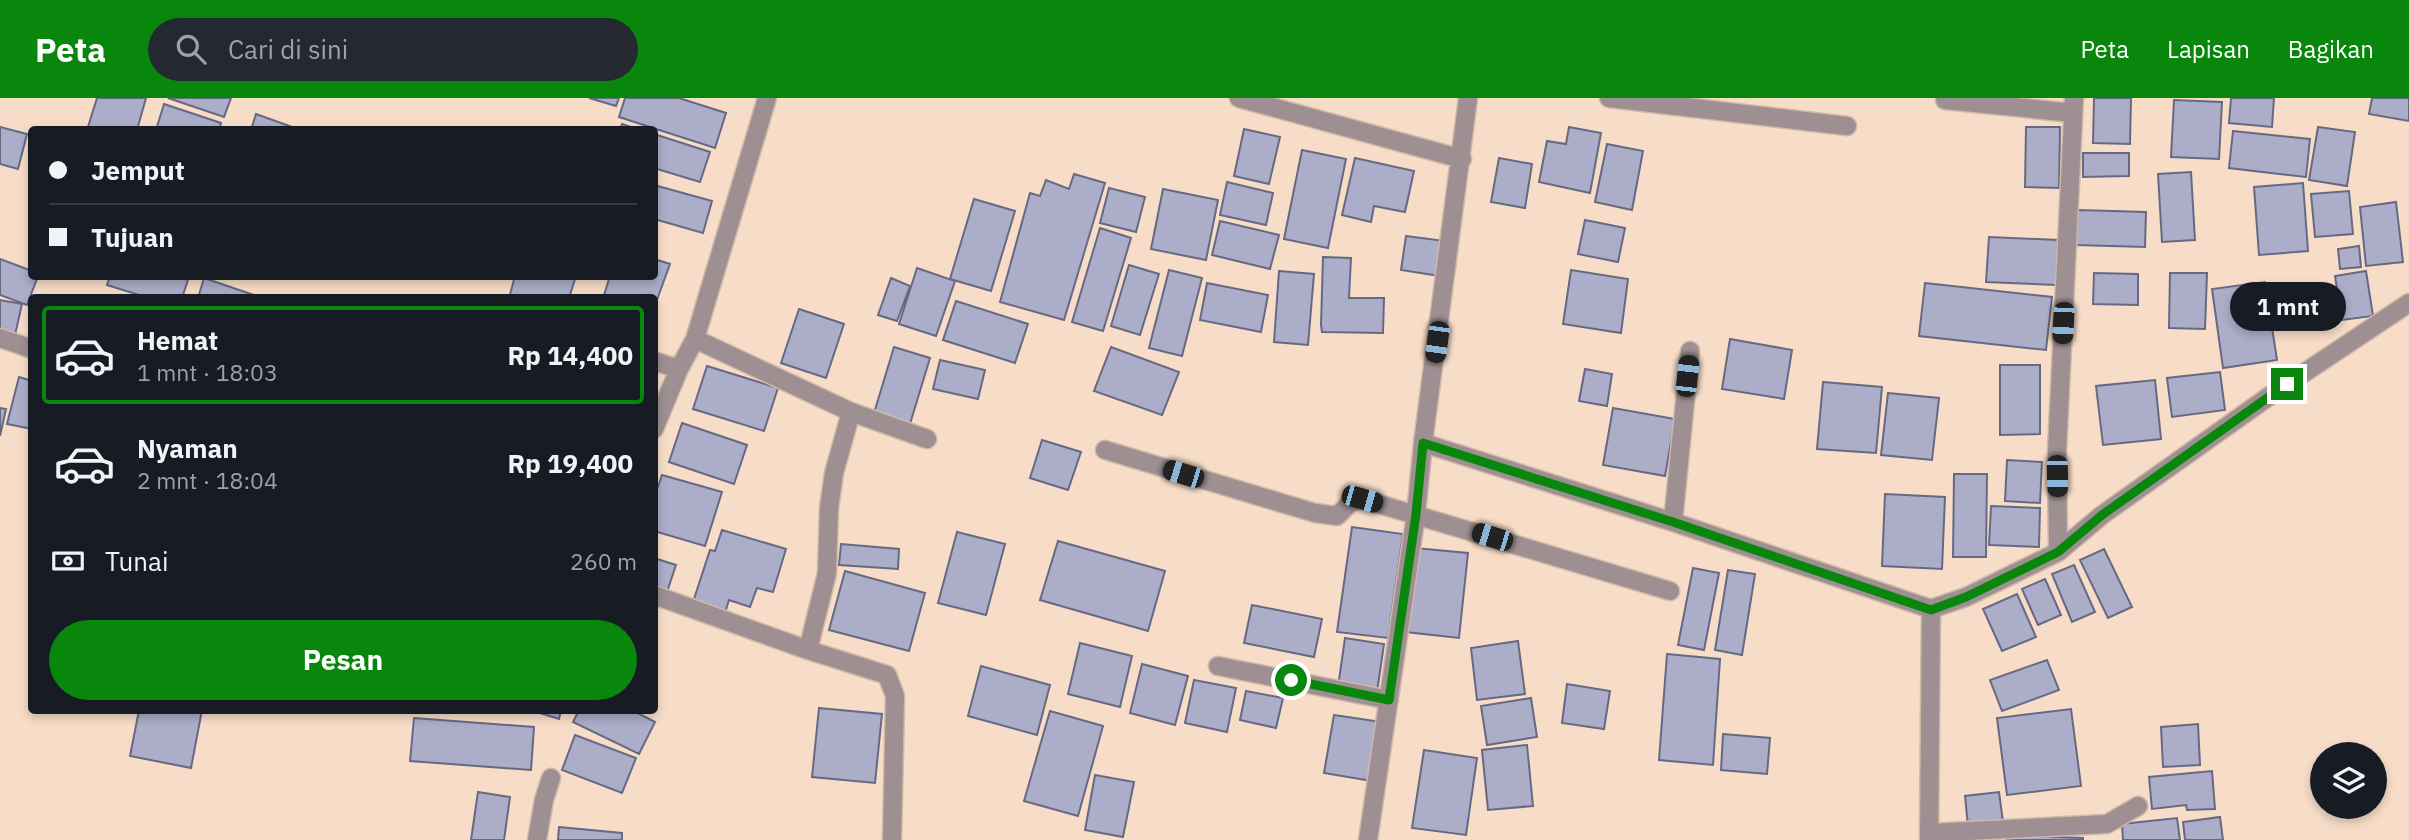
<!DOCTYPE html>
<html lang="id">
<meta charset="utf-8">
<style>
body{margin:0;font-family:"IBM Plex Sans",sans-serif;background:#242831;color:#f1f3f6;height:100vh;display:flex;flex-direction:column;font-size:26px;white-space:nowrap}
*{box-sizing:border-box;margin:0}
p{font-size:23px;color:#9ea1a6}
.icon{flex:none;width:38px;height:38px;fill:none;stroke:currentColor;stroke-width:2;stroke-linecap:round;stroke-linejoin:round}
.map{position:relative;flex:1;overflow:hidden}
.side{position:absolute;left:28px;top:196px;width:630px;height:420px;display:flex;flex-direction:column;background:#171b24;border-radius:7px;box-shadow:0 4px 10px #0003}
.side>*{flex:none}
.top-card{position:absolute;left:28px;top:28px;width:630px;height:154px;border-radius:7px;box-shadow:0 4px 10px #0003;display:grid;align-content:center;height:154px;padding:0 21px;background:#171b24}
.tools{position:absolute;left:2310px;top:644px;display:grid;gap:14px}
.tools a{display:grid;place-items:center;width:77px;height:77px;border-radius:50%;background:#171b24;box-shadow:0 4px 10px #0003;font-size:35px}
.end{position:absolute;width:32px;height:32px;margin:-16px;border:9px solid #09870c;background:#fff;box-shadow:0 0 0 4px #fff}
.from{border-radius:50%}
.bubble{position:absolute;height:49px;border-radius:24px;background:#171b24;box-shadow:0 4px 10px #0003;font-size:23px;font-weight:700;line-height:49px;text-align:center}
.car{position:absolute;width:21px;height:42px;margin:-21px -10px;border-radius:9px;box-shadow:0 0 5px 2px #0007;background:linear-gradient(#222 24%,#8ab4d8 0 40%,#222 0 76%,#8ab4d8 0 86%,#222 0)}
.top-card b{display:flex;align-items:center;gap:24px;height:66px;font-size:26px}
.top-card b+b{border-top:2px solid #363941}
.top-card i{width:18px;height:18px;background:#f1f3f6}
ul{padding:12px 0 0;list-style:none}
li{display:flex;align-items:center;gap:21px;height:98px;margin:0 14px 10px;padding:0 7px;border:4px solid transparent;border-radius:7px}
li div{flex:1}
li b{display:block;font-size:26px}
li em{font-style:normal;font-weight:700}
li.on{border-color:#09870c}
li>.icon{width:63px;height:63px;stroke-width:1.5}
.pay{display:flex;align-items:center;gap:18px;height:77px;padding:0 21px;font-size:26px}
.pay p{margin-inline-start:auto}
.cta{display:flex;gap:14px;margin-top:auto;padding:14px 21px}
.cta a{flex:1;height:80px;border-radius:42px;background:#09870c;color:#fff;font-size:28px;font-weight:700;line-height:80px;text-align:center}
header{display:flex;align-items:center;gap:42px;box-sizing:border-box;height:98px;padding:0 35px;background:#09870c;color:#fff}
header strong{font-size:33px}
nav{display:flex;gap:38px;margin-inline-start:auto;font-size:24px}
.search{width:490px;height:63px;background:#242831;display:flex;align-items:center;gap:18px;box-sizing:border-box;padding:0 24px;border-radius:38px;color:#9ea1a6;font-size:26px}
.map>svg:first-child{display:block}
</style>
<header>
<strong>Peta</strong>
<div class="search"><svg class="icon" aria-label="search" viewBox="0 0 24 24"><circle cx="10" cy="10" r="6"/><path d="M15 15l6 6"/></svg>Cari di sini</div>
<nav><a>Peta</a><a>Lapisan</a><a>Bagikan</a></nav>
</header>
<div class="map">
<svg width="2409" height="742" viewBox="0 0 2409 742">
<rect width="100%" height="100%" fill="#f7ddc8"/>
<path fill="#abadc9" stroke="#676983" stroke-width="2" d="M 97,0 L 146,0 L 137,32 L 87,32 Z
M 168,0 L 231,0 L 224,19 Z
M 589,0 L 619,0 L 616,8 Z
M 625,0 L 679,0 L 726,15 L 715,50 L 619,19 Z
M 2094,0 L 2131,0 L 2130,46 L 2093,45 Z
M 2231,0 L 2274,0 L 2272,29 L 2229,25 Z
M 2372,0 L 2409,0 L 2409,23 L 2369,16 Z
M 2174,2 L 2222,4 L 2219,61 L 2171,59 Z
M 164,6 L 221,25 L 219,32 L 156,32 Z
M 256,16 L 295,30 L 295,32 L 251,32 Z
M 622,26 L 640,32 L 620,32 Z
M 0,29 L 27,36 L 18,71 L 0,66 Z
M 1569,29 L 1601,35 L 1590,95 L 1539,84 L 1547,43 L 1566,46 Z
M 2026,29 L 2060,29 L 2059,90 L 2025,89 Z
M 2318,29 L 2355,34 L 2347,88 L 2309,82 Z
M 1244,31 L 1280,39 L 1269,86 L 1234,78 Z
M 2233,33 L 2310,41 L 2306,79 L 2229,70 Z
M 654,36 L 710,54 L 700,84 L 654,70 Z
M 1607,46 L 1643,53 L 1632,112 L 1595,104 Z
M 1302,52 L 1346,61 L 1328,150 L 1284,141 Z
M 2083,55 L 2129,55 L 2129,78 L 2083,79 Z
M 1355,60 L 1414,73 L 1405,114 L 1374,108 L 1371,124 L 1342,117 Z
M 1499,60 L 1532,66 L 1525,110 L 1491,104 Z
M 2191,74 L 2195,142 L 2162,144 L 2158,76 Z
M 1074,76 L 1105,85 L 1064,222 L 1000,204 L 1030,95 L 1040,98 L 1046,82 L 1069,91 Z
M 1227,84 L 1273,95 L 1266,127 L 1220,117 Z
M 2303,85 L 2308,153 L 2259,157 L 2254,89 Z
M 654,87 L 712,103 L 703,135 L 654,121 Z
M 1109,90 L 1145,99 L 1136,134 L 1100,125 Z
M 1163,91 L 1218,102 L 1206,162 L 1151,151 Z
M 2349,93 L 2353,136 L 2315,139 L 2311,96 Z
M 974,101 L 1015,113 L 991,193 L 950,181 Z
M 2396,104 L 2403,164 L 2366,168 L 2360,109 Z
M 2078,112 L 2146,114 L 2145,149 L 2076,147 Z
M 1585,122 L 1625,130 L 1618,164 L 1578,156 Z
M 1220,123 L 1279,137 L 1270,171 L 1212,157 Z
M 1100,130 L 1131,140 L 1103,233 L 1072,224 Z
M 1406,138 L 1445,143 L 1440,178 L 1401,172 Z
M 1989,139 L 2058,142 L 2056,187 L 1986,184 Z
M 2359,148 L 2361,169 L 2340,171 L 2338,151 Z
M 1323,159 L 1351,160 L 1349,200 L 1384,200 L 1383,235 L 1322,234 L 1321,227 Z
M 0,161 L 32,173 L 32,178 L 38,178 L 27,207 L 0,197 Z
M 654,161 L 670,166 L 654,210 L 654,200 L 610,200 L 604,197 L 610,178 L 654,178 Z
M 1129,167 L 1159,176 L 1140,237 L 1111,228 Z
M 917,170 L 955,183 L 936,238 L 899,226 Z
M 1169,172 L 1202,180 L 1182,258 L 1149,250 Z
M 1571,172 L 1628,181 L 1621,235 L 1563,226 Z
M 1279,173 L 1314,176 L 1308,247 L 1274,244 Z
M 2366,173 L 2373,218 L 2342,222 L 2335,178 Z
M 2094,175 L 2138,176 L 2138,207 L 2093,206 Z
M 2170,175 L 2207,175 L 2205,231 L 2169,230 Z
M 110,178 L 176,178 L 188,182 L 182,200 L 149,200 L 107,187 Z
M 515,178 L 576,178 L 569,200 L 509,200 Z
M 204,180 L 254,197 L 254,200 L 198,200 Z
M 891,180 L 910,188 L 897,223 L 878,217 Z
M 2265,184 L 2277,262 L 2223,270 L 2212,191 Z
M 1207,185 L 1268,197 L 1261,234 L 1200,222 Z
M 1925,185 L 2052,199 L 2046,252 L 1919,238 Z
M 0,202 L 22,206 L 15,237 L 0,234 Z
M 956,203 L 1028,226 L 1015,265 L 943,242 Z
M 799,211 L 844,226 L 826,280 L 781,265 Z
M 1730,241 L 1792,252 L 1784,301 L 1722,291 Z
M 894,249 L 930,260 L 910,326 L 874,315 Z
M 1111,249 L 1179,274 L 1162,317 L 1094,293 Z
M 940,262 L 985,272 L 978,301 L 933,291 Z
M 2000,267 L 2040,267 L 2040,336 L 2000,337 Z
M 707,268 L 778,290 L 764,333 L 693,311 Z
M 1585,271 L 1612,276 L 1607,308 L 1579,303 Z
M 2220,274 L 2225,312 L 2172,319 L 2167,280 Z
M 19,279 L 32,283 L 32,331 L 7,326 Z
M 2155,282 L 2161,341 L 2103,347 L 2096,288 Z
M 1823,284 L 1882,289 L 1876,355 L 1817,351 Z
M 1888,295 L 1939,300 L 1932,362 L 1881,357 Z
M 0,310 L 6,311 L 0,338 Z
M 1613,310 L 1675,321 L 1665,378 L 1603,367 Z
M 682,325 L 747,347 L 734,386 L 669,364 Z
M 1042,342 L 1081,354 L 1068,392 L 1030,380 Z
M 2007,362 L 2042,364 L 2040,405 L 2005,403 Z
M 1954,376 L 1987,376 L 1986,459 L 1953,459 Z
M 662,377 L 722,394 L 705,448 L 654,433 L 654,400 Z
M 1885,396 L 1945,399 L 1942,471 L 1882,468 Z
M 1991,408 L 2040,410 L 2039,449 L 1989,447 Z
M 1352,429 L 1403,436 L 1388,540 L 1337,534 Z
M 722,432 L 786,451 L 773,494 L 757,490 L 750,509 L 729,502 L 724,518 L 692,507 L 710,452 L 715,453 Z
M 957,434 L 1005,446 L 986,517 L 938,505 Z
M 1058,443 L 1165,473 L 1148,533 L 1040,502 Z
M 841,446 L 899,451 L 898,471 L 839,467 Z
M 1415,450 L 1468,455 L 1459,540 L 1406,534 Z
M 2104,451 L 2132,509 L 2108,520 L 2080,462 Z
M 654,460 L 676,467 L 667,494 L 654,490 Z
M 2074,467 L 2095,514 L 2072,524 L 2052,476 Z
M 1693,470 L 1719,475 L 1704,552 L 1678,547 Z
M 1728,472 L 1755,476 L 1742,557 L 1715,552 Z
M 845,473 L 925,495 L 909,553 L 829,532 Z
M 2045,481 L 2061,517 L 2038,527 L 2022,491 Z
M 2017,496 L 2036,539 L 2002,553 L 1983,511 Z
M 1252,507 L 1322,521 L 1314,559 L 1244,545 Z
M 1345,540 L 1384,546 L 1377,594 L 1338,589 Z
M 1518,543 L 1525,596 L 1477,602 L 1471,550 Z
M 1080,545 L 1132,558 L 1120,609 L 1068,596 Z
M 1667,556 L 1720,561 L 1713,667 L 1659,662 Z
M 2047,562 L 2059,592 L 2002,613 L 1990,582 Z
M 1142,566 L 1188,578 L 1175,627 L 1130,615 Z
M 981,568 L 1050,587 L 1037,637 L 968,618 Z
M 1194,582 L 1236,590 L 1227,634 L 1185,625 Z
M 1567,586 L 1610,593 L 1604,631 L 1562,625 Z
M 1246,593 L 1283,600 L 1276,630 L 1240,622 Z
M 1531,600 L 1537,639 L 1487,647 L 1481,608 Z
M 819,610 L 882,616 L 875,685 L 812,679 Z
M 2071,611 L 2081,688 L 2007,697 L 1997,620 Z
M 139,612 L 202,612 L 191,670 L 130,658 Z
M 530,612 L 561,612 L 559,621 Z
M 579,612 L 632,612 L 655,624 L 639,656 L 573,624 Z
M 1050,613 L 1103,628 L 1078,718 L 1024,703 Z
M 1334,617 L 1382,624 L 1372,683 L 1324,675 Z
M 414,620 L 534,629 L 531,672 L 410,663 Z
M 2198,626 L 2200,667 L 2163,669 L 2161,629 Z
M 1723,636 L 1770,640 L 1767,676 L 1721,672 Z
M 575,637 L 636,660 L 622,695 L 562,672 Z
M 1527,647 L 1533,708 L 1488,712 L 1482,652 Z
M 1424,652 L 1477,660 L 1466,737 L 1412,730 Z
M 2212,673 L 2215,711 L 2187,712 L 2186,707 L 2152,711 L 2149,679 Z
M 1095,677 L 1134,684 L 1123,739 L 1085,732 Z
M 478,694 L 510,699 L 504,742 L 471,742 Z
M 1999,694 L 2003,724 L 1968,728 L 1965,698 Z
M 2220,719 L 2223,742 L 2185,742 L 2183,724 Z
M 2177,720 L 2180,742 L 2123,742 L 2122,726 Z
M 559,729 L 622,735 L 622,742 L 558,742 Z
M 2007,737 L 2083,740 L 2083,742 L 2007,742 Z"/>
<g fill="none" stroke-linecap="round" stroke-linejoin="round">
<defs>
<path id="minor" d="M 1239,0 L 1462,61
M 1468,0 L 1423,345 L 1673,424 L 1931,511 L 1929,742
M 1609,0 L 1847,28
M 1945,2 L 2073,15
M 0,240 L 32,251
M 695,241 L 851,314 L 834,375 L 829,410 L 827,475 L 808,552
M 654,263 L 679,271
M 851,314 L 927,341
M 654,331 L 679,271 L 695,241 L 767,0
M 1105,352 L 1315,415 L 1337,418 L 1351,404 L 1362,401 L 1670,493
M 1673,424 L 1690,253
M 2058,454 L 2057,353 L 2074,0
M 654,497 L 808,552 L 887,577 L 895,598 L 892,742
M 1931,511 L 1966,499 L 2058,454 L 2102,417 L 2268,299 L 2409,205
M 1218,568 L 1389,602
M 1929,735 L 2107,726 L 2138,708
M 537,742 L 544,702 L 551,680
M 1368,742 L 1416,416 L 1423,345"/>
</defs>
<use href="#minor" stroke="#d0b9a7" stroke-width="21"/>
<use href="#minor" stroke="#9e9092" stroke-width="18"/>
</g>
<g fill="none" stroke-linecap="round" stroke-linejoin="round">
<path stroke="#09870c" stroke-width="9" d="M 1291,582 L 1389,602 L 1416,416 L 1423,345 L 1673,424 L 1931,512 L 1966,499 L 2058,454 L 2102,417 L 2287,286"/>
</g>
</svg>
<div class="tools">
<a><svg class="icon" aria-label="layers" viewBox="0 0 24 24"><path d="M12 4l9 5-9 5-9-5zM3 14l9 5 9-5"/></svg></a>
</div>
<i class="end from" style="left:1291px;top:582px"></i>
<i class="end" style="left:2287px;top:286px"></i>
<div class="bubble" style="left:2230px;top:184px;width:116px">1 mnt</div>
<i class="car" style="left:2063px;top:225px;rotate:183deg"></i>
<i class="car" style="left:1437px;top:244px;rotate:188deg"></i>
<i class="car" style="left:1687px;top:278px;rotate:6deg"></i>
<i class="car" style="left:1183px;top:376px;rotate:287deg"></i>
<i class="car" style="left:2057px;top:378px;rotate:179deg"></i>
<i class="car" style="left:1362px;top:401px;rotate:106deg"></i>
<i class="car" style="left:1492px;top:439px;rotate:287deg"></i>
<div class="top-card">
<b><i class="from"></i>Jemput</b>
<b><i></i>Tujuan</b>
</div>
<section class="side">
<ul>
<li class="on"><svg class="icon" aria-label="car" viewBox="0 0 24 24"><path d="M5 17H2v-5l4-1 3-4h7l3 4 3 1v5h-3M9 17h6M6 11h13"/><circle cx="7" cy="17" r="2"/><circle cx="17" cy="17" r="2"/></svg><div><b>Hemat</b><p>1 mnt · 18:03</p></div><em>Rp 14,400</em></li>
<li><svg class="icon" aria-label="car" viewBox="0 0 24 24"><path d="M5 17H2v-5l4-1 3-4h7l3 4 3 1v5h-3M9 17h6M6 11h13"/><circle cx="7" cy="17" r="2"/><circle cx="17" cy="17" r="2"/></svg><div><b>Nyaman</b><p>2 mnt · 18:04</p></div><em>Rp 19,400</em></li>
</ul>
<div class="pay"><svg class="icon" aria-label="cash" viewBox="0 0 24 24"><path d="M3 7h18v10H3z"/><circle cx="12" cy="12" r="2"/></svg>Tunai<p>260 m</p></div>
<div class="cta"><a>Pesan</a></div>
</section>
</div>
